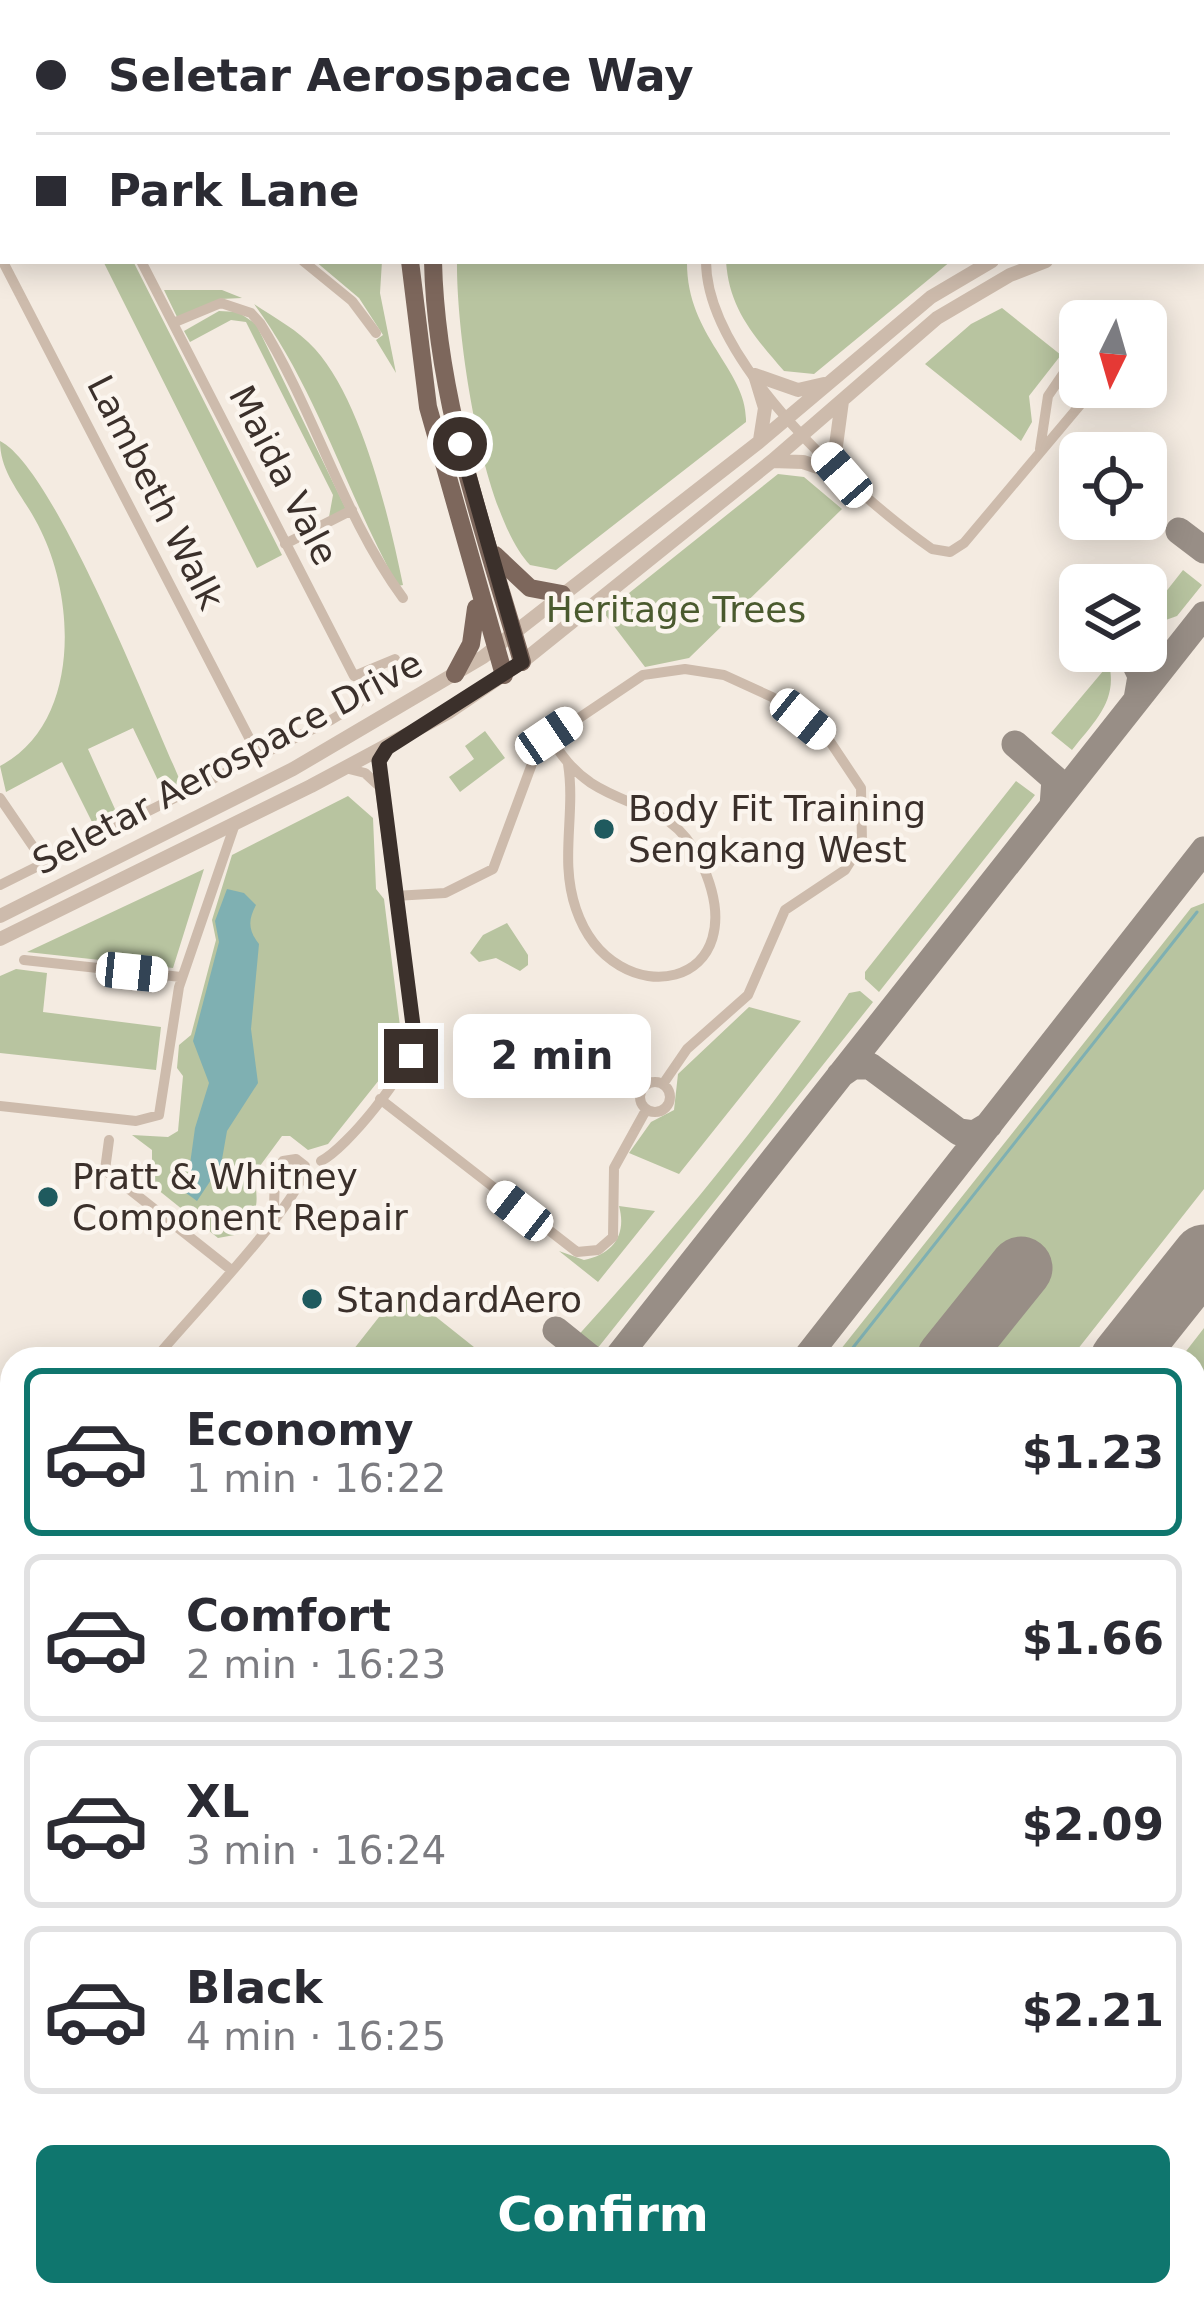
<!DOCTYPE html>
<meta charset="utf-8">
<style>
body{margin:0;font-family:"DejaVu Sans",sans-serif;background:#f7f7f7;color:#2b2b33;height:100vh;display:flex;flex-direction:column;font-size:45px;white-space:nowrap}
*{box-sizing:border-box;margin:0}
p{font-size:39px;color:#7c7c81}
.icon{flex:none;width:66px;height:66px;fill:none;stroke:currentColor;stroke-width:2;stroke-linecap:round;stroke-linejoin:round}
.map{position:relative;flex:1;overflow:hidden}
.sheet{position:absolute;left:0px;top:1347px;width:1206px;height:960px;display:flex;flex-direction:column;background:#fff;border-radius:36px 36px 0 0;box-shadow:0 6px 30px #0003}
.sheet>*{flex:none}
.hud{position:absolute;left:0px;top:0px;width:1206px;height:264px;box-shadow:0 6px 30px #0003;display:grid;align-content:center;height:264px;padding:0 36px;background:#fff}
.needle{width:78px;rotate:185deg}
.tools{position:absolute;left:1059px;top:300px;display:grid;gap:24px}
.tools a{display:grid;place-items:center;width:108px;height:108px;border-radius:18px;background:#fff;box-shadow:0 6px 30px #0003;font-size:60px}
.end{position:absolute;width:54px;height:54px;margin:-27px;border:15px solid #3b302b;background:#fff;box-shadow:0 0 0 6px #fff}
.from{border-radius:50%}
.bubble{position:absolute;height:84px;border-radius:18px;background:#fff;box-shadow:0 6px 30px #0003;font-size:39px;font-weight:700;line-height:84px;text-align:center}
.car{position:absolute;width:36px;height:72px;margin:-36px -18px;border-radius:15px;box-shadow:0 0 9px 3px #0007;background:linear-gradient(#fff 24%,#345 0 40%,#fff 0 76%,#345 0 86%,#fff 0)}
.hud b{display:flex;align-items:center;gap:42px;height:114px;font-size:45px}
.hud b+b{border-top:3px solid #e1e1e2}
.hud i{width:30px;height:30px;background:#2b2b33}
ul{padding:21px 0 0;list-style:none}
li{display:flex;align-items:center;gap:36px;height:168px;margin:0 24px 18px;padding:0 12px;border:6px solid #e1e1e2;border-radius:18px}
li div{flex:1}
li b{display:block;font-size:45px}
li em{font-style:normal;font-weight:700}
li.current{border-color:#0f766e}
li>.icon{width:108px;height:108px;stroke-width:1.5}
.cta{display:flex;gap:24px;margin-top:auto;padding:24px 36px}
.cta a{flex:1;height:138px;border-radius:18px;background:#0f766e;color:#fff;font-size:48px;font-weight:700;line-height:138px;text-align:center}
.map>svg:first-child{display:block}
</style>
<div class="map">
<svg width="1204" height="2307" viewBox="0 0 1204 2307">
<rect width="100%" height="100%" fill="#f4ebe1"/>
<path fill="#b8c4a0" d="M 133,261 L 282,555 L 257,568 L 104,263 Z
M 315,261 L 382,261 L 380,293 L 396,373 L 376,340 L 383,335 L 359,298 Z
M 457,261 L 687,261 C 686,337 748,370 746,422 L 556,570 L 530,565 C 481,513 456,333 457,261 Z
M 726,261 L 951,261 L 814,374 L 784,371 C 754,336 729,309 726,261 Z
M 164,290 L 222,290 L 242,298 L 221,299 L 177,317 Z
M 254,304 C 275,318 298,330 315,349 C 362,401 389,517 403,585 L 398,586 C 346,493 318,391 254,304 Z
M 1002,308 L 1061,355 L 1029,396 L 1032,422 L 1021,441 L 925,364 L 971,324 Z
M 219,311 L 238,312 L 256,324 L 346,509 L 329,517 L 333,495 L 246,322 L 231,320 L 190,342 L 184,331 Z
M 0,441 C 55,468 152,719 183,787 L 165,795 L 133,728 L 88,749 L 119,818 L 96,830 L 62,762 L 6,792 L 0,766 C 80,724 76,602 41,531 C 26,498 0,476 0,441 Z
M 778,474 L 804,477 L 842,509 L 689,658 L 645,667 L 604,613 Z
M 1183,570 L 1202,585 L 1177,616 L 1146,627 L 1146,617 Z
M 1109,664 C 1118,701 1094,722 1072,750 L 1051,733 Z
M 485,731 L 505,758 L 460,792 L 449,777 L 474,759 L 465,746 Z
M 1016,781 L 1035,795 L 879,992 L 865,979 L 865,972 Z
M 348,796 L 373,818 L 376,889 L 384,899 L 403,1050 L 328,1144 L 308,1150 L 290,1136 L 282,1136 L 254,1174 C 258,1203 260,1210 240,1234 L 218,1238 L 152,1185 L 152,1150 L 132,1135 L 168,1137 L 178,1131 L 183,1076 L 177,1068 L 179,1045 L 191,1035 L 216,940 L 212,920 L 232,855 Z
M 204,869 L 173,968 L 27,952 Z
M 1204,903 L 1204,1189 L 1070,1359 L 833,1359 L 1191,908 Z
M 507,923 L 528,955 L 528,965 L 520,971 L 496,958 L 479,962 L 470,953 L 483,935 Z
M 16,969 L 47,973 L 43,1012 L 161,1027 L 156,1070 L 0,1053 L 0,976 Z
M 860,991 L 873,1002 L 593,1354 L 574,1340 C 672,1232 770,1116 849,993 Z
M 749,1007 L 801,1021 L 679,1174 L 629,1153 L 651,1122 L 674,1110 L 678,1074 Z
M 619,1206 L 655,1211 L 598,1282 L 559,1251 L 584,1260 C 613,1254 627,1235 619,1206 Z
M 401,1289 L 489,1359 L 346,1359 Z
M 1204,1328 L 1204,1612 L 1194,1617 L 1194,1359 L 1180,1359 Z
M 0,1492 L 12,1501 L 12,1766 L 0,1781 Z
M 1204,1951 L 1204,2098 L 1194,2090 L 1194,1963 Z
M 89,2295 L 326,2295 L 317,2307 L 79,2307 Z
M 459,2295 L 678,2295 L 669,2307 L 470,2307 Z"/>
<path fill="#7fb0b2" d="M 227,889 L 244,893 L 256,905 C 248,920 248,930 259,944 L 251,1029 L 258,1083 L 227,1131 L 221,1165 L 197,1201 L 186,1193 L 195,1128 L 209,1083 L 193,1041 L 219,942 L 215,921 Z"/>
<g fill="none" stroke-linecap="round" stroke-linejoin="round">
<path stroke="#7fb0b2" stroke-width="3" d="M 844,1359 L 1197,912
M 95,2307 L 105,2295"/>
<path stroke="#988e86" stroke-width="27" d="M 1179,531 L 1204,550
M 1129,651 L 1141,676 L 1137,699
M 1015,744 L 1055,779 L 1053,806
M 840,1075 L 853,1066 L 870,1066 L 959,1132 L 974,1134 L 989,1125
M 556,1330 L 592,1359
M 616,1359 L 1204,615
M 805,1359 L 1204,850
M 0,1844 L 12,1855
M 0,1907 L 12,1892
M 0,1955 L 12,1966
M 0,2092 L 12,2077
M 429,2295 L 444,2307
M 377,2301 L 386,2295
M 51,2307 L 61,2295
M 691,2307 L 701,2295
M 858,2307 L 868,2295"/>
<path stroke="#988e86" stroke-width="63" d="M 948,1359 L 1021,1268
M 1122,1359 L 1204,1256
M 372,2307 L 382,2295"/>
<path stroke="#cdbbac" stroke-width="10" d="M 143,3 L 143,0
M 0,256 L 259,757
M 141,261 L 354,676 L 395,659
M 303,261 L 352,301 L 376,333
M 706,261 C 706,361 855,495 932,549 L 950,552 L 964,543 L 1080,405 L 1080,387 L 1063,374 L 1048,396 L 1040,449
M 173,323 L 221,303 L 251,313 L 260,323 C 315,411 342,515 403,598
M 285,544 L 352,510
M 549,736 C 561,755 572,770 591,783 C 634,811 673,805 700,860 C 763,991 613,1018 576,909 C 559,860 576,814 568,764
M 345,768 L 365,773 L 378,785
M 0,798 L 45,864
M 0,885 L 331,720 L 359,703 L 359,686
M 395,896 L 445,893 L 493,869 L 539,745 L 643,675 L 685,669 L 724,675 L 772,697 L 829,740 L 861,788 L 862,843 L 845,870 L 785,910 L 748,995 L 687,1049 L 663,1084
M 24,960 L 181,977
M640 1097a15 15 0 1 1 30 0a15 15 0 1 1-30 0Z
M 380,1099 L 577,1252 L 598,1250 L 613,1237 L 614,1168 L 646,1110
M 0,1106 L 136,1121 L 159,1115 L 179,987 L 235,824
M 109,1140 L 105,1170 L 230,1269
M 321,1161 C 347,1148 408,1072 414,1043 L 380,788 L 379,761 L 387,748
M 155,1359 C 181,1326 308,1195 305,1166 L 296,1159 L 283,1161 L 275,1175 L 274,1207 L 265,1232
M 0,1463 L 12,1473
M 1194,2104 L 1204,2111"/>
<path stroke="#cdbbac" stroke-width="14" d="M 28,0 L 33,3
M 0,4 L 6,0
M 0,38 L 3,40
M 0,50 L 3,66
M 0,87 L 3,76
M 1203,221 L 1204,222
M 1203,243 L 1204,243
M 755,375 L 798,390 L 824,384
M 755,375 L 765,408 L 760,440
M 772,461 L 803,462 L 842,475
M 842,475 L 835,453 L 842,401
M 0,916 L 293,769 L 483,657 L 759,442 L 931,297 L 992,261
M 0,939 L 311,786 L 449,712 L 522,662 L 772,461 L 937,318 L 1010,275 L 1046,261"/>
<path stroke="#7d675c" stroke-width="18" d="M 425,3 L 425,0
M 448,3 L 448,0
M 410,261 L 428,407 L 504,675
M 433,261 C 436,398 484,531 522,662
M 495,555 L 530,588 L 562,594
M 455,674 L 471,644 L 476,608"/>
</g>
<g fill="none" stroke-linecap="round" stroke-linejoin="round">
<path stroke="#3b302b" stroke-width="15" d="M 411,1056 L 414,1033 L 379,761 L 387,748 L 522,662 L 460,444"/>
</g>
<g fill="#1f5a5e" stroke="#fbf5ee" stroke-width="4.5">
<circle cx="604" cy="829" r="12"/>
<circle cx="48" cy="1197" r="12"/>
<circle cx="312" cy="1299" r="12"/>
</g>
<g text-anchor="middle" stroke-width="9" stroke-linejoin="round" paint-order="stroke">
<g font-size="36" fill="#3b302b" stroke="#fbf5ee">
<text transform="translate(284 475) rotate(63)" y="13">Maida Vale</text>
<text transform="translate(156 492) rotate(63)" y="13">Lambeth Walk</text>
<text transform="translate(227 762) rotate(-28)" y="13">Seletar Aerospace Drive</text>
</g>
<g font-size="36" fill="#4a5a2e" stroke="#fbf5ee">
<text x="676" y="622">Heritage Trees</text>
</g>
<g font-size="36" fill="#3b302b" stroke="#fbf5ee" text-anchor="start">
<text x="628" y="821">Body Fit Training<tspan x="628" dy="41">Sengkang West</tspan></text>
<text x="72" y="1189">Pratt &amp; Whitney<tspan x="72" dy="41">Component Repair</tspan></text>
<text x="336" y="1312">StandardAero</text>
</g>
</g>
</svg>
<div class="tools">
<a><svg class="needle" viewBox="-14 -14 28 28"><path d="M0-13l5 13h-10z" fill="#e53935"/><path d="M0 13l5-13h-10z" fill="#7c7c81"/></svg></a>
<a><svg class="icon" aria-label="locate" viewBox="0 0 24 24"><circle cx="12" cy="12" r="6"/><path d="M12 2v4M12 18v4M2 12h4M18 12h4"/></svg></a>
<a><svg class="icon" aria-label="layers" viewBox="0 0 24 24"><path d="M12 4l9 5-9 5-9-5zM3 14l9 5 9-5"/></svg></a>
</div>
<i class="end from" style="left:460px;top:444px"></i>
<i class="end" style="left:411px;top:1056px"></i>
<div class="bubble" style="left:453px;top:1014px;width:198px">2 min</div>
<i class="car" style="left:842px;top:475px;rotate:319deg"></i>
<i class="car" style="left:803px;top:719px;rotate:129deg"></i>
<i class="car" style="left:549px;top:736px;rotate:56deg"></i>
<i class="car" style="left:132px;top:972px;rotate:96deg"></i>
<i class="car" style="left:520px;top:1211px;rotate:308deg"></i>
<div class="hud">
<b><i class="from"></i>Seletar Aerospace Way</b>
<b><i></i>Park Lane</b>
</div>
<section class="sheet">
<ul>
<li class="current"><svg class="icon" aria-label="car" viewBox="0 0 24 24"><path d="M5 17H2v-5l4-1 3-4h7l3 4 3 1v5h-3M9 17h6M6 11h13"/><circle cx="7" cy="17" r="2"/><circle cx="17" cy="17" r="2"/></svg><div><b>Economy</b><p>1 min · 16:22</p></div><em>$1.23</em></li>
<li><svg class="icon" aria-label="car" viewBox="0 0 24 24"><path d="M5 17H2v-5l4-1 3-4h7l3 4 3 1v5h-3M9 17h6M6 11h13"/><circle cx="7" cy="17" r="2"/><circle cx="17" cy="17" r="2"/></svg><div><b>Comfort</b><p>2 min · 16:23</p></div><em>$1.66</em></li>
<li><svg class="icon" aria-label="car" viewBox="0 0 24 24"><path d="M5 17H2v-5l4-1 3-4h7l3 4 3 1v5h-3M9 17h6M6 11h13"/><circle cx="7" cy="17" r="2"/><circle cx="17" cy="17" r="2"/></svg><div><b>XL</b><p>3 min · 16:24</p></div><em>$2.09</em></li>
<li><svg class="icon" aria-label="car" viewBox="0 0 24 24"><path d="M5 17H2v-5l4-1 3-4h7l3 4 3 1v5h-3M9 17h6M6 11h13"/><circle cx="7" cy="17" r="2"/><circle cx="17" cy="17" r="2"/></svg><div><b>Black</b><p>4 min · 16:25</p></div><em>$2.21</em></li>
</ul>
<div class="cta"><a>Confirm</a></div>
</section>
</div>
